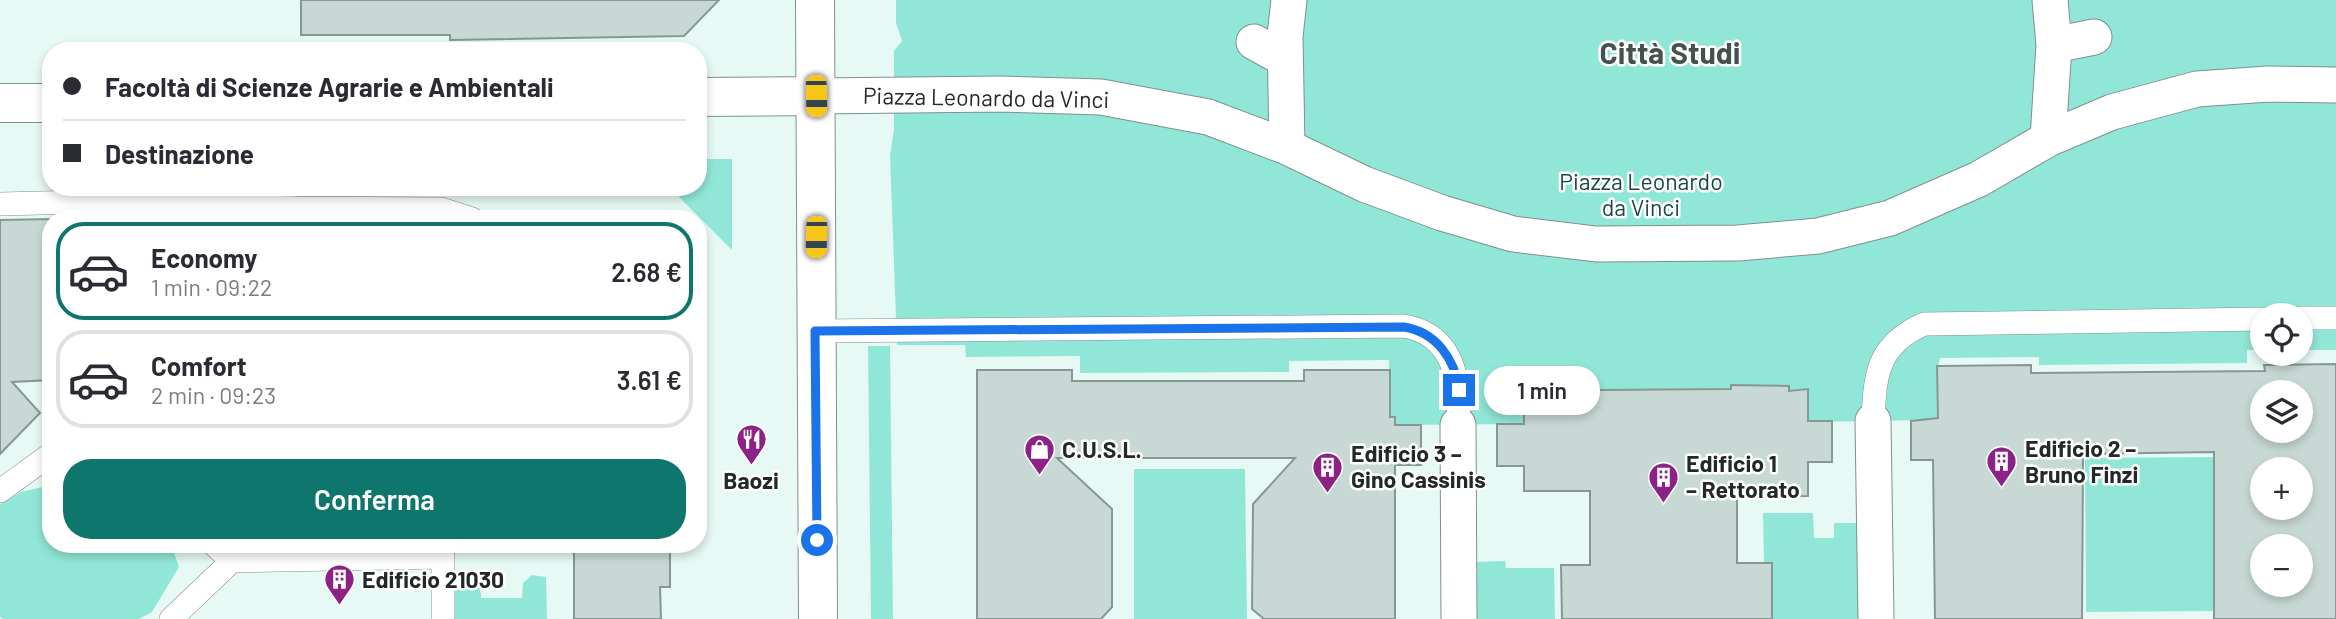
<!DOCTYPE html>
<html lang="it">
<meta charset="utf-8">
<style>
body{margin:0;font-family:Barlow,sans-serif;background:#f2f2f3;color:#2b2b33;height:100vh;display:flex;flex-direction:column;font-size:26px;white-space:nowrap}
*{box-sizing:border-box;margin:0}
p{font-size:23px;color:#7c7c81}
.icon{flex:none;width:38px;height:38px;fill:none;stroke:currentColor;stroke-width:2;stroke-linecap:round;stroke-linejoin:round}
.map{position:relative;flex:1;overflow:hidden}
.sheet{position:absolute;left:42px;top:210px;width:665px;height:343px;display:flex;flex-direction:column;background:#fff;border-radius:28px;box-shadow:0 4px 10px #0003}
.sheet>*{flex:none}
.top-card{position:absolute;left:42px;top:42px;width:665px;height:154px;border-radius:28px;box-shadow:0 4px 10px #0003;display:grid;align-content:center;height:154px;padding:0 21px;background:#fff}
.controls{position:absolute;left:2250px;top:303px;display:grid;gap:14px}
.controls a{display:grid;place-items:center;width:63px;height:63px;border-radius:50%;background:#fff;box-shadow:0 4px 10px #0003;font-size:35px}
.end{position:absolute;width:32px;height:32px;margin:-16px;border:9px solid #1a73e8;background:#fff;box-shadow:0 0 0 4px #fff}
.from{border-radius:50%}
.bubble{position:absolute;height:49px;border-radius:24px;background:#fff;box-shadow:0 4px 10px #0003;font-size:23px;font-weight:600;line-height:49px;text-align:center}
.car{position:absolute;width:21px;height:42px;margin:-21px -10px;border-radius:9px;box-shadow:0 0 5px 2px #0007;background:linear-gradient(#f5c518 24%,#345 0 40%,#f5c518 0 76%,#345 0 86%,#f5c518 0)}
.top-card b{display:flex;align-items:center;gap:24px;height:66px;font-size:26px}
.top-card b+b{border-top:2px solid #e1e1e2}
.top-card i{width:18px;height:18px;background:#2b2b33}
ul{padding:12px 0 0;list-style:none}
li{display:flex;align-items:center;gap:21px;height:98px;margin:0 14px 10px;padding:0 7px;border:4px solid #e1e1e2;border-radius:28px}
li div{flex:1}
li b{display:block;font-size:26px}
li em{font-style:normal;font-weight:600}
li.active{border-color:#0f766e}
li>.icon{width:63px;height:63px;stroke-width:1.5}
.cta{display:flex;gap:14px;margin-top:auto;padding:14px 21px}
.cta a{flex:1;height:80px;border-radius:28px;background:#0f766e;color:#fff;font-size:28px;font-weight:600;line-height:80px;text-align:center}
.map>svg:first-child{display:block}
</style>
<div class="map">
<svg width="2336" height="619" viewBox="0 0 2336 619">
<rect width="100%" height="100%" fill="#e7f9f5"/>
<path fill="#91e7d7" d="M 896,0 L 2336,0 L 2336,350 L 2301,350 L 2301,315 L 2263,315 L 2263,350 L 2247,350 L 2247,363 L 2039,365 L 2039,357 L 1940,358 L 1938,366 L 1938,418 L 1923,420 L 1808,422 L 1808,389 L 1789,390 L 1789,386 L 1731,385 L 1731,390 L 1599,390 L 1599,387 L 1541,386 L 1524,424 L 1395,425 L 1395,417 L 1390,417 L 1389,360 L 1289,361 L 1289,372 L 1080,373 L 1080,356 L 966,357 L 965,345 L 897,345 L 890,156 L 894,129 L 894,51 L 902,41 L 896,23 Z
M 698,159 L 732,159 L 732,250 L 669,187 L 698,187 Z
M 868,346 L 890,346 L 893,619 L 871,619 Z
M 2213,457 L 2214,611 L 2086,612 L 2085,458 Z
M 1134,469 L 1245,469 L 1247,619 L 1134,619 Z
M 51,485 L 51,544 L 171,544 L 179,567 L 152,612 L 139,619 L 3,619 L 0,617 L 0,504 L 21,492 Z
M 1763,513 L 1813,513 L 1814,538 L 1834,538 L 1834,523 L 1862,523 L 1862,619 L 1772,619 L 1764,563 Z
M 1505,561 L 1506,568 L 1554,568 L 1555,619 L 1472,619 L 1472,562 Z
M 532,575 L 546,577 L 547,619 L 448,619 L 448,584 L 480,582 L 481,598 L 522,598 L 523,583 Z"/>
<path fill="#c8d9d5" stroke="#879894" stroke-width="2" fill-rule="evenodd" d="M 301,0 L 719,0 L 684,36 L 450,40 L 450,35 L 301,35 Z
M 51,219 L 51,257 L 43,258 L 45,343 L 51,342 L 51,380 L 12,382 L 40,413 L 0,454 L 0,220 Z
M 2336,364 L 2336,619 L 2214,619 L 2214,452 L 2083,454 L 2082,619 L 1935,619 L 1933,460 L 1911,460 L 1911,421 L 1938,418 L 1937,366 L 2031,365 L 2031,373 L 2265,371 L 2264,365 ZM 2263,392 L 2301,392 L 2301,430 L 2263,430 ZM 2263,469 L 2301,469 L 2301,508 L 2263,508 ZM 2263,546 L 2301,546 L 2301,584 L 2263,584 Z
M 977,370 L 1072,370 L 1072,381 L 1304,381 L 1304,370 L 1390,370 L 1390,417 L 1395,417 L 1395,425 L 1421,425 L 1421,465 L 1395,465 L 1395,619 L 1264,619 L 1252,609 L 1253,504 L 1295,458 L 1057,458 L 1112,509 L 1112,607 L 1101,619 L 977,619 Z
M 1731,385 L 1789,386 L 1789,391 L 1808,389 L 1808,421 L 1832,421 L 1832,462 L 1808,462 L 1808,496 L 1737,497 L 1737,563 L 1772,563 L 1772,619 L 1562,619 L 1561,565 L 1590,565 L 1590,491 L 1524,491 L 1524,466 L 1497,466 L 1497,424 L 1524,424 L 1524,390 L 1540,390 L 1540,386 L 1599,387 L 1599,390 L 1731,389 Z
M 574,544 L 670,544 L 670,587 L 660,587 L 661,619 L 574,619 Z"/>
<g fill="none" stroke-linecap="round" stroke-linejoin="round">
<defs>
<path id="service" d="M 0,204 L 81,202
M 82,219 L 81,202 L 296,208
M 296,219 L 296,208 L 441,209 L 472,219
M 2301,318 L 2336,318
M 815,331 L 1404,326 C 1455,335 1461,382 1458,425
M 1873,421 C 1875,374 1877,345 1924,324 L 2263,319
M 0,491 L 51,454
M 232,561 L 443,557 L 443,619
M 171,619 L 232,561 L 213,544"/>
<path id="pedestrian" d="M 1254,42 L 1285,59
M 2054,45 L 2094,37
M 816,96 L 999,94 L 1101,97 L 1208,117 L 1287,147 L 1364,184 L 1442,213 L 1513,234 L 1596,244 L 1738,243 L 1818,236 L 1890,218 L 1979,179 L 2048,139 L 2112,112 L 2197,89 L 2268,84 L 2336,85
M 2048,139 L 2054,45 L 2050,0
M 1287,147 L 1285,36 L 1289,0
M 1873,421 L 1876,619
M 1458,425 L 1459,619"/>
<path id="minor" d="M 815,0 L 818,619
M 698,97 L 816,96
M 0,103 L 51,103"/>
</defs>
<use href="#service" stroke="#7f908c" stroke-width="24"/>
<use href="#pedestrian" stroke="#7f908c" stroke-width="37"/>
<use href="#minor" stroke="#7f908c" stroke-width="40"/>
<use href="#service" stroke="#fff" stroke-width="23"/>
<use href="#pedestrian" stroke="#fff" stroke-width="35"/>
<use href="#minor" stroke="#fff" stroke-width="38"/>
</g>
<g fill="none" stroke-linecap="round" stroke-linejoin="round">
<path stroke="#1a73e8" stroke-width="9" d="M 817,540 L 815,331 L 1404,327 C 1436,332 1455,359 1459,390"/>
</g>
<defs>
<symbol id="restaurant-pin" viewBox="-11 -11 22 30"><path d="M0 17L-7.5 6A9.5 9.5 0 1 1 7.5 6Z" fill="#8c2186" stroke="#fff"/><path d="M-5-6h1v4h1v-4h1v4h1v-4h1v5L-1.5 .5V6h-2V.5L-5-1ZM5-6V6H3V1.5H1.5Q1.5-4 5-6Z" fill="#fff"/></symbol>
<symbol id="shop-pin" viewBox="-11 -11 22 30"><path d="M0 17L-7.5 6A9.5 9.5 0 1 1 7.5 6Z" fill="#8c2186" stroke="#fff"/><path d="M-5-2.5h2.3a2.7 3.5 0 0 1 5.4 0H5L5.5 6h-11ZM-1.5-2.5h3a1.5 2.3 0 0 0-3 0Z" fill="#fff"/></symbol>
<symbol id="building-pin" viewBox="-11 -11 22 30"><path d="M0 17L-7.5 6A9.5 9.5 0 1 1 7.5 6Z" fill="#8c2186" stroke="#fff"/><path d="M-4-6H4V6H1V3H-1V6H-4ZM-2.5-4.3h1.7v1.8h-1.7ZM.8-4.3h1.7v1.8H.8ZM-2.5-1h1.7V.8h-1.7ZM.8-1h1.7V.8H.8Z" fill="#fff"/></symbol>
</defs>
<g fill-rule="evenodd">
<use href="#restaurant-pin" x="734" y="422" width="35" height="47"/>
<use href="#shop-pin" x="1022" y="432" width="35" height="47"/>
<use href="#building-pin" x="1984" y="444" width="35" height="47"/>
<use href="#building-pin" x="1310" y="450" width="35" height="47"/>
<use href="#building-pin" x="1646" y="460" width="35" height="47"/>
<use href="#building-pin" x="322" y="562" width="35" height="47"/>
</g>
<g text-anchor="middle" stroke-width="5" stroke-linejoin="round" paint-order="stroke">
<g font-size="23" fill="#232928" stroke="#fff">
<text transform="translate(986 98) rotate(1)" y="8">Piazza Leonardo da Vinci</text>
</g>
<g font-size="23" fill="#184740" stroke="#fff">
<text x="1641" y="190">Piazza Leonardo<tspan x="1641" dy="26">da Vinci</tspan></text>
</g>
<g font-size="23" font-weight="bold" fill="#232928" stroke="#fff" text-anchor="start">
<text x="2025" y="457">Edificio 2 –<tspan x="2025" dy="26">Bruno Finzi</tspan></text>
<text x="1062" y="458">C.U.S.L.</text>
<text x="1351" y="462">Edificio 3 –<tspan x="1351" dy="26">Gino Cassinis</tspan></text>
<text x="1686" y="472">Edificio 1<tspan x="1686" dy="26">– Rettorato</tspan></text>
<text x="751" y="489" text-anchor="middle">Baozi</text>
<text x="362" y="588">Edificio 21030</text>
</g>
<g font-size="30" font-weight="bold" fill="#43524f" stroke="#fff">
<text x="1670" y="64">Città Studi</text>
</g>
</g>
</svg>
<div class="controls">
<a><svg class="icon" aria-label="locate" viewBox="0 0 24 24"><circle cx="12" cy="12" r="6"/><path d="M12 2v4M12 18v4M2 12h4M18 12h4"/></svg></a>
<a><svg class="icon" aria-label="layers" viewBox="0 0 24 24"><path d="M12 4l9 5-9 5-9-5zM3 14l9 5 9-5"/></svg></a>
<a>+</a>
<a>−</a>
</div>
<i class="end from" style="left:817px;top:540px"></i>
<i class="end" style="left:1459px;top:390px"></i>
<div class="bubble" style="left:1484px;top:366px;width:116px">1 min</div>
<i class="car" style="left:816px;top:96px;rotate:179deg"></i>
<i class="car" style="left:816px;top:237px;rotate:181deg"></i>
<div class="top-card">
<b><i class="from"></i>Facoltà di Scienze Agrarie e Ambientali</b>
<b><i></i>Destinazione</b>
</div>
<section class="sheet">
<ul>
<li class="active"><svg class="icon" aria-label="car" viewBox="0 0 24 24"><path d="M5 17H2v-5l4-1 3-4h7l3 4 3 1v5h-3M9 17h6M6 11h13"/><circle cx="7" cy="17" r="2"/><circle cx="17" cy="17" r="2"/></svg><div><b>Economy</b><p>1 min · 09:22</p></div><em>2.68 €</em></li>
<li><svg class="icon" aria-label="car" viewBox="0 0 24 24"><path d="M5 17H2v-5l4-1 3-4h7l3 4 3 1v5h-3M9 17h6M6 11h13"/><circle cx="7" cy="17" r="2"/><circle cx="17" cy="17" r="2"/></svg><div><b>Comfort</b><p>2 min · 09:23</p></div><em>3.61 €</em></li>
</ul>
<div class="cta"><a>Conferma</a></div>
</section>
</div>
